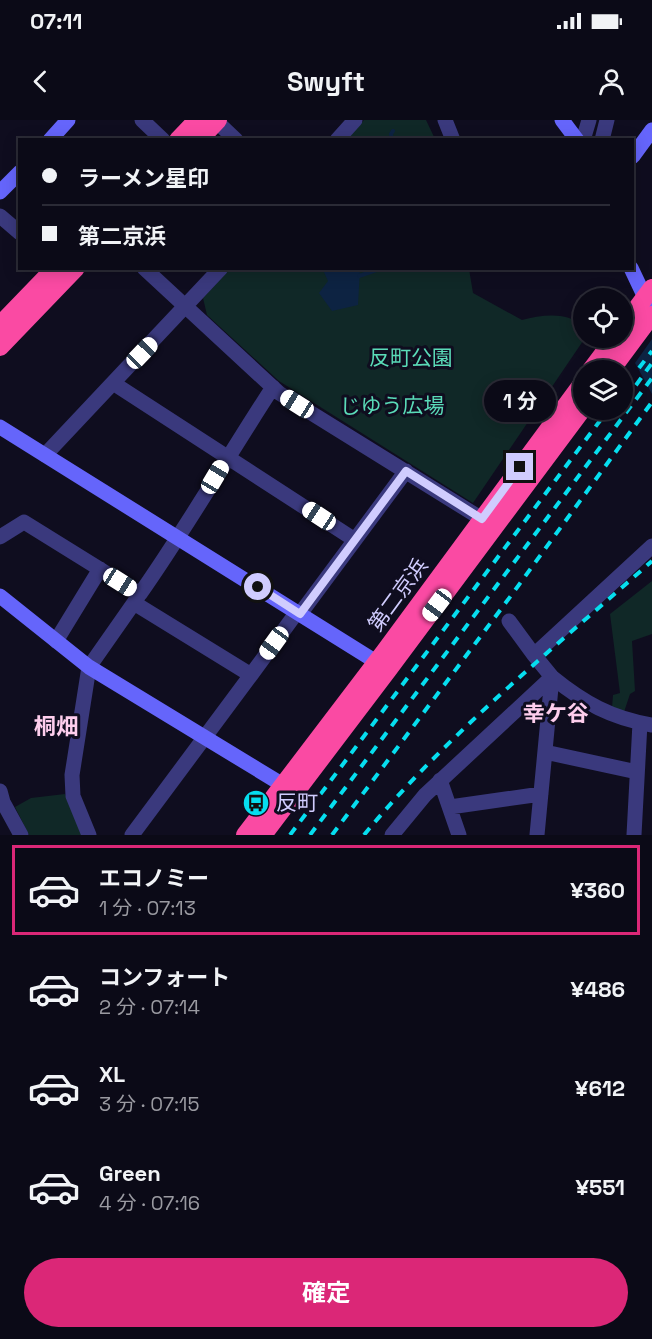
<!DOCTYPE html>
<html lang="ja">
<meta charset="utf-8">
<style>
body{margin:0;font-family:"Space Grotesk","Noto Sans JP",sans-serif;background:#141320;color:#f1f3f6;height:100vh;display:flex;flex-direction:column;font-size:22px;white-space:nowrap}
*{box-sizing:border-box;margin:0}
p{font-size:20px;color:#9a9aa1}
.icon{flex:none;width:33px;height:33px;fill:none;stroke:currentColor;stroke-width:2;stroke-linecap:round;stroke-linejoin:round}
.map{position:relative;height:715px;overflow:hidden}
.drawer{display:flex;flex-direction:column;background:#0b0a17;flex:1}
.drawer>*{flex:none}
.top-card{position:absolute;left:18px;top:18px;width:616px;height:132px;border-radius:0px;box-shadow:0 3px 15px #0003,0 0 0 2px #2b2b36;display:grid;align-content:center;height:132px;padding:0 24px;background:#0b0a17}
.controls{position:absolute;left:573px;top:168px;display:grid;gap:12px}
.controls a{display:grid;place-items:center;width:60px;height:60px;border-radius:50%;background:#0b0a17;box-shadow:0 3px 15px #0003,0 0 0 2px #2b2b36;font-size:30px}
.end{position:absolute;width:27px;height:27px;margin:-14px;border:8px solid #d0ccfe;background:#111;box-shadow:0 0 0 3px #111}
.from{border-radius:50%}
.bubble{position:absolute;height:42px;border-radius:21px;background:#0b0a17;box-shadow:0 3px 15px #0003,0 0 0 2px #2b2b36;font-size:20px;font-weight:700;line-height:42px;text-align:center}
.car{position:absolute;width:18px;height:36px;margin:-18px -9px;border-radius:8px;box-shadow:0 0 4px 2px #0007;background:linear-gradient(#fff 24%,#345 0 40%,#fff 0 76%,#345 0 86%,#fff 0)}
.top-card b{display:flex;align-items:center;gap:21px;height:57px;font-size:22px}
.top-card b+b{border-top:2px solid #2b2b36}
.top-card i{width:15px;height:15px;background:#f1f3f6}
ul{padding:10px 0 0;list-style:none}
li{display:flex;align-items:center;gap:18px;height:90px;margin:0 12px 9px;padding:0 12px;border:3px solid transparent;border-radius:0px}
li div{flex:1}
li b{display:block;font-size:22px}
li em{font-style:normal;font-weight:700}
li.current{border-color:#db2777}
li>.icon{width:54px;height:54px;stroke-width:1.5}
.primary-button{display:flex;gap:12px;margin-top:auto;padding:12px 24px}
.primary-button a{flex:1;height:69px;border-radius:36px;background:#db2777;color:#fff;font-size:24px;font-weight:700;line-height:69px;text-align:center}
.status{display:flex;justify-content:space-between;align-items:center;height:42px;padding:0 30px;background:#0b0a17;direction:ltr}
.status svg{height:16px;fill:currentColor}
header{display:flex;justify-content:space-between;align-items:center;height:78px;padding:0 24px;background:#0b0a17;font-size:27px;font-weight:700}
.map>svg:first-child{display:block}
</style>
<div class="status"><b>07:11</b><svg viewBox="0 0 49 12"><path d="M0 12V9h3v3zM5 12V6h3v6zM10 12V3h3v9zM15 12V0h3v12zM26 1h20v11H26zM47 4h2v5h-2z"/></svg></div>
<header><svg class="icon" aria-label="back" viewBox="0 0 24 24"><path d="M15 5l-7 7 7 7"/></svg>Swyft<svg class="icon" aria-label="person" viewBox="0 0 24 24"><circle cx="12" cy="8" r="4"/><path d="M4 21q1-7 8-7t8 7"/></svg></header>
<div class="map">
<svg width="652" height="715" viewBox="0 0 652 715">
<rect width="100%" height="100%" fill="#0f0d1f"/>
<path fill="#102827" d="M 364,0 L 426,0 L 435,19 L 346,20 Z
M 230,149 L 469,149 L 473,173 L 522,200 C 542,195 566,191 583,206 L 584,218 L 585,218 L 473,383 L 279,261 L 207,195 L 203,178 Z
M 652,461 L 652,514 L 632,521 L 635,571 L 630,574 L 624,592 L 612,588 L 613,575 L 620,573 L 610,494 Z
M 65,674 L 82,715 L 29,715 L 15,687 L 31,678 Z"/>
<path fill="#0d2342" d="M 327,148 L 360,149 L 358,185 L 332,191 L 319,173 L 328,161 L 324,152 Z
M 652,219 L 652,274 L 635,243 Z"/>
<g fill="none" stroke-linecap="round" stroke-linejoin="round">
<path stroke="#0d2342" stroke-width="4" d="M 392,20 L 391,14 L 393,11
M 359,156 L 382,148"/>
<path stroke="#3a397d" stroke-width="15" d="M 142,0 L 163,20
M 215,0 L 236,20
M 445,0 L 453,20
M 337,20 L 355,0
M 583,20 L 589,0
M 602,20 L 607,0
M 0,96 L 20,113
M 144,148 L 279,273 L 482,399
M 113,263 L 355,420
M 45,335 L 221,148
M 0,417 L 24,402 L 140,474 C 187,407 228,336 273,267
M 300,494 L 406,351
M 509,501 L 534,535 L 652,426
M 56,521 L 100,449
M 534,535 L 552,557 L 537,715
M 251,555 L 297,492
M 545,632 L 637,652
M 440,660 L 459,715
M 0,671 L 3,682 L 21,715
M 450,687 L 541,674
M 89,715 L 73,676 L 72,655 L 89,547 L 138,477
M 132,715 L 251,555 L 134,483
M 392,715 L 425,675 L 552,557 C 584,583 611,598 652,605
M 634,715 L 640,603"/>
<path stroke="#6565fb" stroke-width="15" d="M 562,0 L 577,20
M 50,20 L 68,0
M 633,36 L 652,10
M 0,72 L 20,52
M 631,148 L 649,186
M 0,307 L 386,548
M 0,476 L 89,547 L 283,665"/>
<path stroke="#fa4aa3" stroke-width="18" d="M 178,20 L 197,0
M 199,20 L 218,0
M 0,205 L 55,148
M 622,208 L 652,168
M 0,227 L 76,148
M 591,250 L 615,218
M 611,250 L 652,195
M 245,715 L 385,531 L 584,261
M 263,715 L 388,550 L 584,287"/>
<path stroke="#06deef" stroke-width="4" stroke-dasharray="9 8" stroke-linecap="butt" d="M 639,248 L 652,231
M 626,279 L 652,243
M 290,715 L 608,290
M 310,715 L 652,258
M 332,715 L 513,473 L 652,282
M 364,715 C 448,613 553,529 652,441"/>
</g>
<g fill="none" stroke-linecap="round" stroke-linejoin="round">
<path stroke="#d0ccfe" stroke-width="8" d="M 258,467 L 300,494 L 406,351 L 482,399 L 520,347"/>
</g>
<defs>
<symbol id="bus-disc" viewBox="-11 -11 22 22"><circle r="9.5" fill="#06deef" stroke="#0f0d1f"/><path d="M-5-6H5V4H4V6H2V4H-2V6H-4V4H-5ZM-3.5-4V0h7V-4ZM-3.5 1.2v1.5H-2V1.2ZM2 1.2v1.5H3.5V1.2Z" fill="#111"/></symbol>
</defs>
<g fill-rule="evenodd">
<use href="#bus-disc" x="241" y="668" width="30" height="30"/>
</g>
<g text-anchor="middle" stroke-width="6" stroke-linejoin="round" paint-order="stroke">
<g font-size="21" fill="#5adbb8" stroke="#0f0d1f">
<text x="411" y="245">反町公園</text>
<text x="392" y="293">じゆう広場</text>
</g>
<g font-size="21" fill="#d0ccfe" stroke="#0f0d1f">
<text transform="translate(398 475) rotate(-54)" y="7">第二京浜</text>
</g>
<g font-size="21" fill="#d0ccfe" stroke="#0f0d1f" text-anchor="start">
<text x="276" y="690">反町</text>
</g>
<g font-size="22" font-weight="bold" fill="#feceed" stroke="#0f0d1f">
<text x="556" y="601">幸ケ谷</text>
<text x="56" y="614">桐畑</text>
</g>
</g>
</svg>
<div class="controls">
<a><svg class="icon" aria-label="locate" viewBox="0 0 24 24"><circle cx="12" cy="12" r="6"/><path d="M12 2v4M12 18v4M2 12h4M18 12h4"/></svg></a>
<a><svg class="icon" aria-label="layers" viewBox="0 0 24 24"><path d="M12 4l9 5-9 5-9-5zM3 14l9 5 9-5"/></svg></a>
</div>
<i class="end from" style="left:258px;top:467px"></i>
<i class="end" style="left:520px;top:347px"></i>
<div class="bubble" style="left:484px;top:260px;width:72px">1 分</div>
<i class="car" style="left:142px;top:233px;rotate:44deg"></i>
<i class="car" style="left:297px;top:284px;rotate:302deg"></i>
<i class="car" style="left:215px;top:357px;rotate:31deg"></i>
<i class="car" style="left:319px;top:396px;rotate:303deg"></i>
<i class="car" style="left:120px;top:462px;rotate:122deg"></i>
<i class="car" style="left:437px;top:485px;rotate:217deg"></i>
<i class="car" style="left:274px;top:523px;rotate:216deg"></i>
<div class="top-card">
<b><i class="from"></i>ラーメン星印</b>
<b><i></i>第二京浜</b>
</div>
</div>
<section class="drawer">
<ul>
<li class="current"><svg class="icon" aria-label="car" viewBox="0 0 24 24"><path d="M5 17H2v-5l4-1 3-4h7l3 4 3 1v5h-3M9 17h6M6 11h13"/><circle cx="7" cy="17" r="2"/><circle cx="17" cy="17" r="2"/></svg><div><b>エコノミー</b><p>1 分 · 07:13</p></div><em>¥360</em></li>
<li><svg class="icon" aria-label="car" viewBox="0 0 24 24"><path d="M5 17H2v-5l4-1 3-4h7l3 4 3 1v5h-3M9 17h6M6 11h13"/><circle cx="7" cy="17" r="2"/><circle cx="17" cy="17" r="2"/></svg><div><b>コンフォート</b><p>2 分 · 07:14</p></div><em>¥486</em></li>
<li><svg class="icon" aria-label="car" viewBox="0 0 24 24"><path d="M5 17H2v-5l4-1 3-4h7l3 4 3 1v5h-3M9 17h6M6 11h13"/><circle cx="7" cy="17" r="2"/><circle cx="17" cy="17" r="2"/></svg><div><b>XL</b><p>3 分 · 07:15</p></div><em>¥612</em></li>
<li><svg class="icon" aria-label="car" viewBox="0 0 24 24"><path d="M5 17H2v-5l4-1 3-4h7l3 4 3 1v5h-3M9 17h6M6 11h13"/><circle cx="7" cy="17" r="2"/><circle cx="17" cy="17" r="2"/></svg><div><b>Green</b><p>4 分 · 07:16</p></div><em>¥551</em></li>
</ul>
<div class="primary-button"><a>確定</a></div>
</section>
